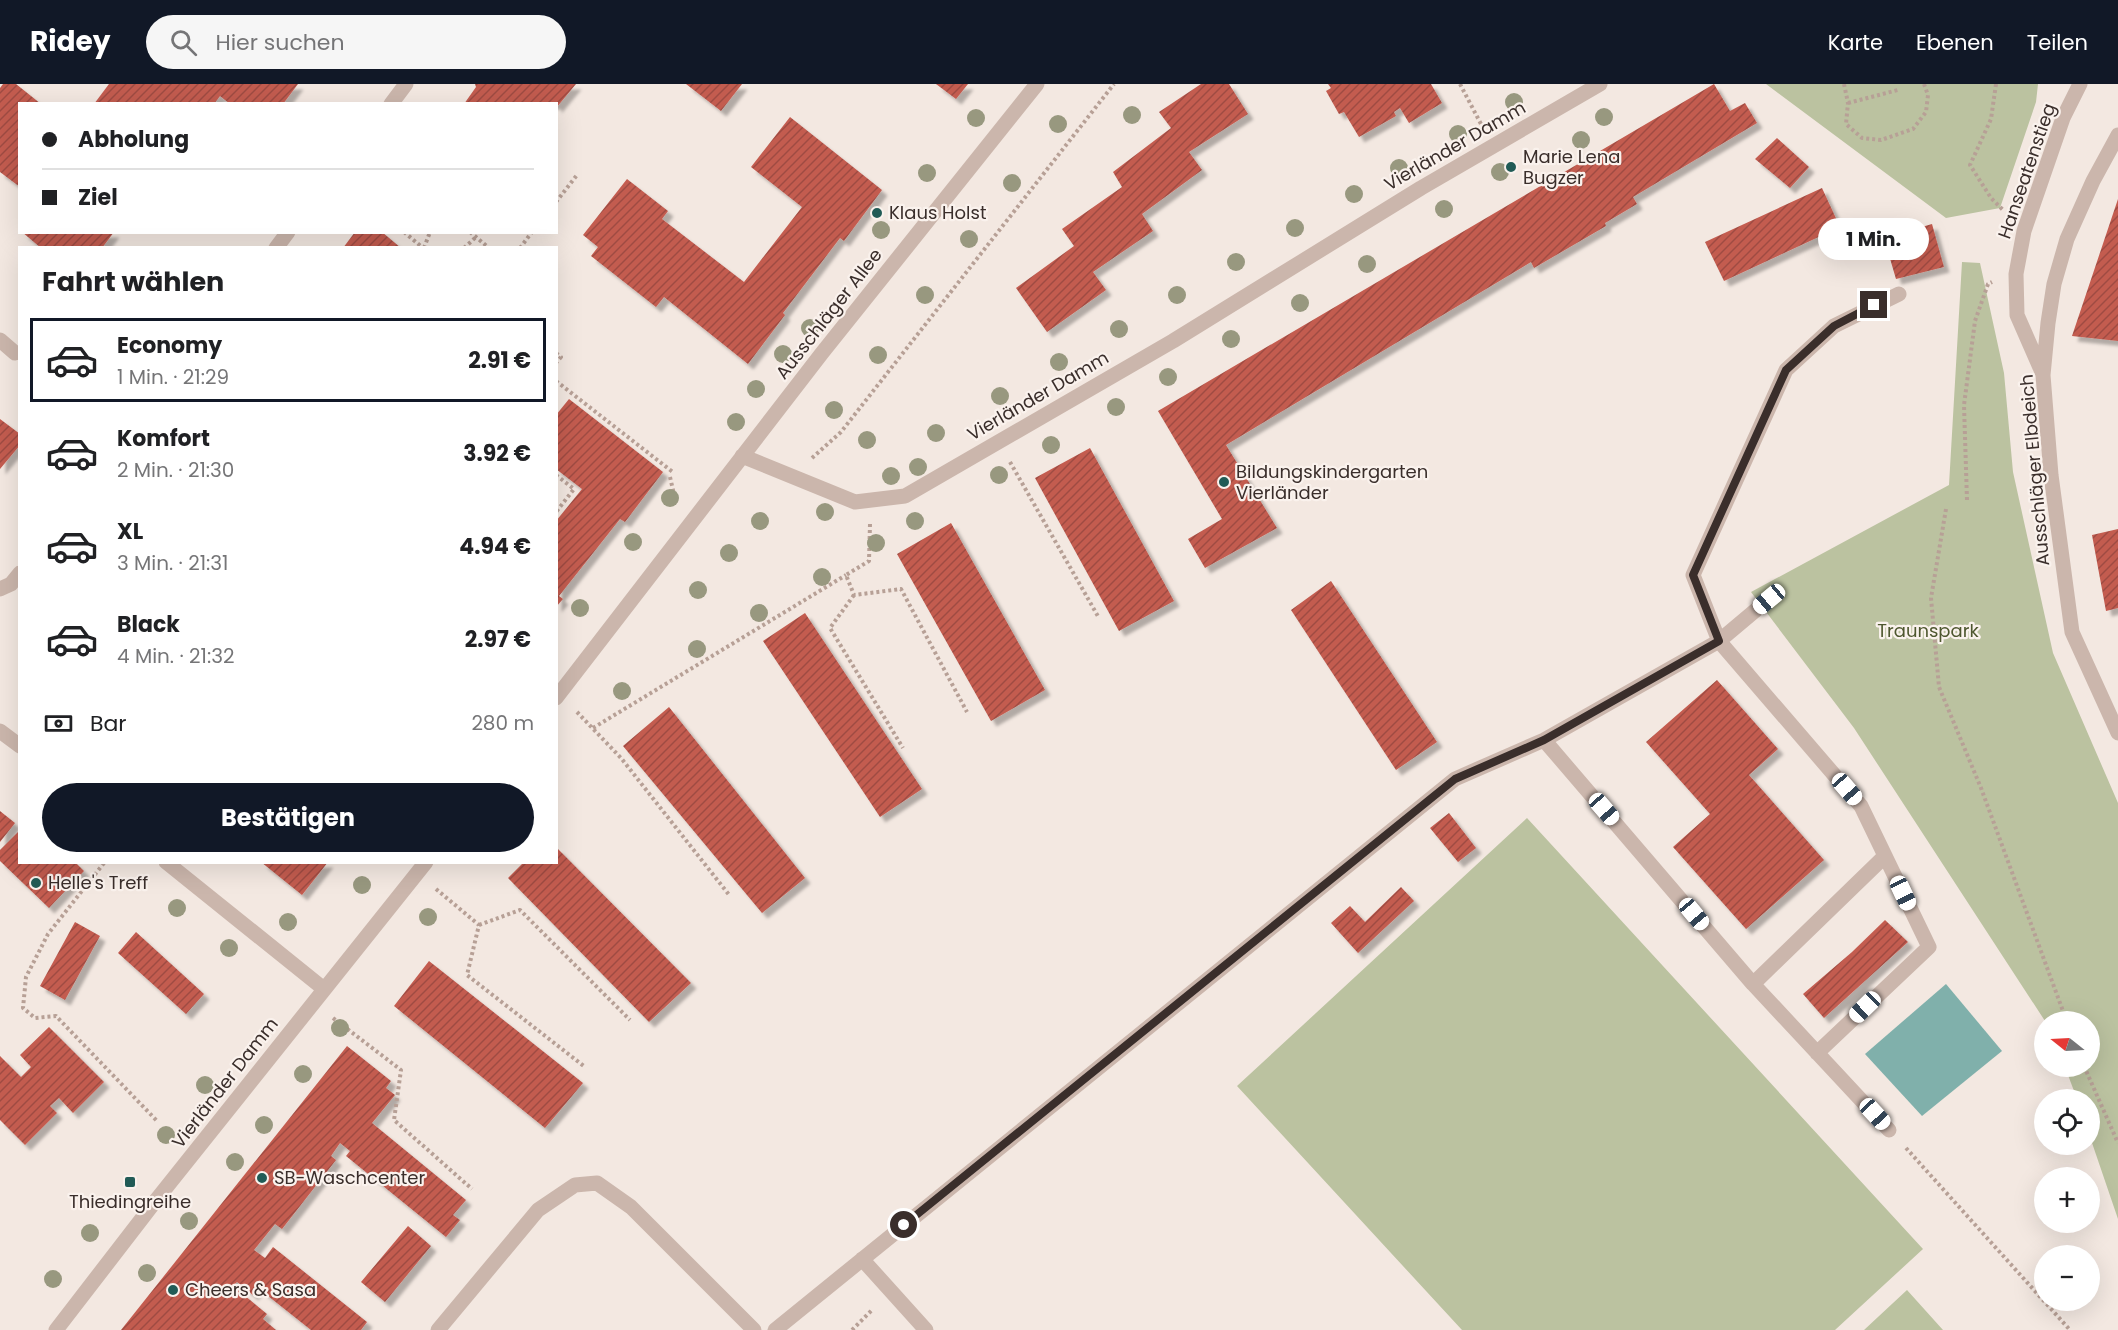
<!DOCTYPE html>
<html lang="de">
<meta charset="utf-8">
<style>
body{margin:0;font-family:Poppins,sans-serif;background:#f6f6f6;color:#202124;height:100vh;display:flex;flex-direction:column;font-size:22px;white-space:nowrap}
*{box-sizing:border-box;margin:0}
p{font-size:20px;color:#757577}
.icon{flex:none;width:33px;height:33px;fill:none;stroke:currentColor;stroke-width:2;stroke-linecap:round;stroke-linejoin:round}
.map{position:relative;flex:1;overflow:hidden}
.sheet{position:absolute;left:18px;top:162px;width:540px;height:618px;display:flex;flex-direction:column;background:#fff;border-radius:0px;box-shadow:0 6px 24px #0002}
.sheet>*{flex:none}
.guide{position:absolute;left:18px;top:18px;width:540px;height:132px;border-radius:0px;box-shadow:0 6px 24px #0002;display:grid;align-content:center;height:132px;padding:0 24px;background:#fff}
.needle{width:39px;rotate:288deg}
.fabs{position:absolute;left:2034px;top:927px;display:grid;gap:12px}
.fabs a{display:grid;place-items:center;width:66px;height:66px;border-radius:50%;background:#fff;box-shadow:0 6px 24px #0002;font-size:30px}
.end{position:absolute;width:27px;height:27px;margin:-14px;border:8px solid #3a2e2b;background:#fff;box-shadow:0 0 0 3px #fff}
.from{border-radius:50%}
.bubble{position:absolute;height:42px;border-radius:21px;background:#fff;box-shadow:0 6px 24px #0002;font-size:20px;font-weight:700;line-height:42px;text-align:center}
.car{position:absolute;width:18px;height:36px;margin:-18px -9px;border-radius:8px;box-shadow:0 0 4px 2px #0007;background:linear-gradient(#fff 24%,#345 0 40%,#fff 0 76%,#345 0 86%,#fff 0)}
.guide b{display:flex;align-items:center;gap:21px;height:57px;font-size:22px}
.guide b+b{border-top:2px solid #e0e0e0}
.guide i{width:15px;height:15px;background:#202124}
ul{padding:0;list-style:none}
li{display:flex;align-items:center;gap:18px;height:84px;margin:0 12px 9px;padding:0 12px;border:3px solid transparent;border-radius:0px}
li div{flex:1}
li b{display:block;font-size:22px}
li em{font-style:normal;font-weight:700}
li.selected{border-color:#111827}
li>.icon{width:54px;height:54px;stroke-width:1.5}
h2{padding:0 24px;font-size:27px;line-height:72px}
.pay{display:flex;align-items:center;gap:15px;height:66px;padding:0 24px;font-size:22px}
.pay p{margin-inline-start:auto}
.cta{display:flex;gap:12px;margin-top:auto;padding:12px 24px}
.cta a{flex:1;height:69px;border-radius:36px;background:#111827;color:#fff;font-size:24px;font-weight:700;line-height:69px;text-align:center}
header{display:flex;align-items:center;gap:36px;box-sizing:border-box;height:84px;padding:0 30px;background:#111827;color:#fff}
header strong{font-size:28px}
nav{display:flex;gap:33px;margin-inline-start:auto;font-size:21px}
.search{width:420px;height:54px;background:#f6f6f6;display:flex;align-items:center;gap:15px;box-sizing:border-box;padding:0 21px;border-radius:33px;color:#757577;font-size:22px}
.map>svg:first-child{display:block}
</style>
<header>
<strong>Ridey</strong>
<div class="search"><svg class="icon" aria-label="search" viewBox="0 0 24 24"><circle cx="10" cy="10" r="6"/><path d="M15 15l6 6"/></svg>Hier suchen</div>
<nav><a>Karte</a><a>Ebenen</a><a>Teilen</a></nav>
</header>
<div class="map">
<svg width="2118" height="1246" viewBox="0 0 2118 1246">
<defs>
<pattern id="building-hatch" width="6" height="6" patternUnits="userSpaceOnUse" patternTransform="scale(1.5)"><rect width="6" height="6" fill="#c35b4f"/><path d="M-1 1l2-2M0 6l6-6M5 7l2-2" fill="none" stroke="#9f4c42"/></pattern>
<filter id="shadow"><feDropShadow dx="5.5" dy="5.5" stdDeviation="1.5" flood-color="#0004"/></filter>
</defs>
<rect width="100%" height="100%" fill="#f3e8e1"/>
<path fill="#bbc2a0" d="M 1766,0 L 2038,0 L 2036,18 L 2000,124 L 1946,134 Z
M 1962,178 L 1980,179 L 2004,289 L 2013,388 L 2053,569 L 2118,719 L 2118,1135 L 2090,1053 L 2090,1016 L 2077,1015 L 2065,983 L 2090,982 L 2090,938 L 2045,937 L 1854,644 L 1751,508 L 1949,401 Z
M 1527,734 L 1923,1165 L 1835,1246 L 1462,1246 L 1237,1002 Z
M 1907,1206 L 1943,1246 L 1864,1246 Z"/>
<path fill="#80b0ab" d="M 1946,900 L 2002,967 L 1922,1032 L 1865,970 Z"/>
<path fill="url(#building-hatch)" filter="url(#shadow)" d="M 3,0 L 16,0 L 41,20 L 20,20 L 20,103 L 0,88 L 0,4 Z
M 109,0 L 298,0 L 283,20 L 230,20 L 220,12 L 214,20 L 94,20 Z
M 475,0 L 576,0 L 556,24 L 556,20 L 464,20 L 476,3 Z
M 686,0 L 742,0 L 721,27 Z
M 936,0 L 968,0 L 956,15 Z
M 1201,0 L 1229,0 L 1248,30 L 1189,68 L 1202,86 L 1142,130 L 1153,147 L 1093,188 L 1106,206 L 1047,248 L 1016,204 L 1074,162 L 1062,145 L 1122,103 L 1113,88 L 1171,44 L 1159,28 Z
M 1328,0 L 1431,0 L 1442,19 L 1409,39 L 1400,24 L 1394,28 L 1396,32 L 1359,53 L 1344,28 L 1339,30 L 1326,7 L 1331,4 Z
M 1714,0 L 1730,27 L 1745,19 L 1757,39 L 1633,113 L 1637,120 L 1605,139 L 1606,142 L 1534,184 L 1531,178 L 1226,361 L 1277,444 L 1205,484 L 1188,455 L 1222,435 L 1158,327 Z
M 790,33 L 882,106 L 844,157 L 840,154 L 783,229 L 785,231 L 748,280 L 664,213 L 656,223 L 591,172 L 598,163 L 583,151 L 627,95 L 668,127 L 662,135 L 744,198 L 802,123 L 751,83 Z
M 1777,54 L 1809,83 L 1790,104 L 1755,75 Z
M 1822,104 L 1840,143 L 1724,197 L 1705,158 Z
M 2118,115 L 2118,257 L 2072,252 Z
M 1932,140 L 1944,183 L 1896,195 L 1884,154 Z
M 22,148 L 114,148 L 102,164 L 41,164 Z
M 355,148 L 382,148 L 401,164 L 343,164 Z
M 569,315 L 663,388 L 625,438 L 620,435 L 559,512 L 563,515 L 556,523 L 556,437 L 582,405 L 556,385 L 556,331 Z
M 0,335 L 20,350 L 20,361 L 0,385 Z
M 1090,364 L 1174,517 L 1119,547 L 1035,394 Z
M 951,439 L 1045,606 L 991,637 L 897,470 Z
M 2118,445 L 2118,524 L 2106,527 L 2092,451 Z
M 1331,497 L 1437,658 L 1396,686 L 1291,526 Z
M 805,529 L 922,705 L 880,733 L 763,557 Z
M 1717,596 L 1778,665 L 1749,691 L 1824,776 L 1746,845 L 1673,763 L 1710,730 L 1646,658 Z
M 669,623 L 805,794 L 762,829 L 623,662 Z
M 0,727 L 15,739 L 0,758 Z
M 1449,729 L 1476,764 L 1458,778 L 1430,744 Z
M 20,746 L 20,778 L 75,778 L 84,787 L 49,824 L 0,777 L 0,766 Z
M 556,763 L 691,899 L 649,938 L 508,794 L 524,778 L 556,778 Z
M 261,778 L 328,778 L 302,811 Z
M 1401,803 L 1414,817 L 1358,869 L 1331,839 L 1350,822 L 1365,838 Z
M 1885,836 L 1908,858 L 1824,934 L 1803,910 L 1852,868 Z
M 75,838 L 100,852 L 65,916 L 40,902 Z
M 136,848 L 204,910 L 186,930 L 118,869 Z
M 429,877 L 583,999 L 545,1044 L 394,922 Z
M 49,943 L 104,998 L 73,1029 L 59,1014 L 50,1022 L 57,1029 L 25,1061 L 0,1036 L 0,972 L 21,993 L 31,983 L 20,971 Z
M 347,962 L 391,997 L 386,1004 L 395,1011 L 372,1039 L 466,1116 L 453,1131 L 460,1136 L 446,1153 L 346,1072 L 350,1067 L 340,1059 L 331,1072 L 336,1076 L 282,1145 L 275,1140 L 254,1166 L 265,1174 L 273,1163 L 367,1238 L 361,1246 L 311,1246 L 258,1204 L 253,1211 L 237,1198 L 233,1202 L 267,1230 L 263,1235 L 276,1246 L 121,1246 Z
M 408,1142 L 431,1162 L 385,1218 L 361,1198 Z"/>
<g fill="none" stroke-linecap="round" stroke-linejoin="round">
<path stroke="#b7a096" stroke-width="4" stroke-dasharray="3 3" stroke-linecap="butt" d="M 1460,0 L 1482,42
M 1844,0 L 1848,19 L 1846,40 L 1862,54 L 1881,56 L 1913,45 L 1926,28 L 1928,11 L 1924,0
M 1996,0 L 1991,35 L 1970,81 L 1991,114 L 2004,127
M 1848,19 L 1898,6
M 556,118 L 577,91
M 404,148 L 423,164
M 470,148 L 489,164
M 424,164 L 430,148
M 464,164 L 476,153
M 520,164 L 532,148
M 556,269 L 561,273 L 556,279
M 556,297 L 674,389
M 812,374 L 841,348 L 1114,0
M 1010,378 L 1099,534
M 556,391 L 574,405 L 556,428
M 670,393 L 676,419
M 1967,416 L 1964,321 L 1975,237 L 1988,200 L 1992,198
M 1946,425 L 1931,514 L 1939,603 L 1981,704 L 2067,938
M 870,440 L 869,477 L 846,491 L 854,511 L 901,505 L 967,628
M 854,511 L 830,544 L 903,664
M 577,628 L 621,674 L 730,812
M 593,644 L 846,491
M 104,779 L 48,850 L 26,893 L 23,924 L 35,934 L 56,932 L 158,1038
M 436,805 L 479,841 L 467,891 L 585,983
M 479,841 L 520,826 L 630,936
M 333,934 L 401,986 L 394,1036 L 472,1105
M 2084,982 L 2118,1059
M 1906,1064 L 2070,1246
M 852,1246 L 873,1225"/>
<path stroke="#cbb6ac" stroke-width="15" d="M 391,20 L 406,0
M 2118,51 L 2093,97 L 2067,155 L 2054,200 L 2048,239 L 2043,291 L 2051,391 L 2072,548 L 2118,649
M 276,164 L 288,148
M 0,256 L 15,269
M 2042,288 L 2017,231 L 2016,190 L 2024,147 L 2063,34 L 2080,0
M 742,372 L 855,418 L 905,412 L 1173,257 L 1421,104 L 1600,0
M 0,505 L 11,500 L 20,489
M 556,614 L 822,269 L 1037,0
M 0,647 L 20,662
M 1544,656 L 1753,900 L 1889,1046
M 166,778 L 324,905
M 1753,900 L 1885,772
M 1817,969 L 1929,863 L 1861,722 L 1719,557 L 1693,491 L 1786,286 L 1834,242 L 1899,210
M 862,1175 L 926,1246
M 56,1246 L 157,1115 L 426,778
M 438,1246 L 538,1126 L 575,1101 L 597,1099 L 631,1123 L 754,1246
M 775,1246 L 1455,695 L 1544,656 L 1719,557 L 1769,515"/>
</g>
<g fill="#98987f">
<circle cx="1514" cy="18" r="9"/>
<circle cx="1132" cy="31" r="9"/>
<circle cx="1604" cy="33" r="9"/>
<circle cx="976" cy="34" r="9"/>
<circle cx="1058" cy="40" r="9"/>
<circle cx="1458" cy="50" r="9"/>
<circle cx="1581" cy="56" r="9"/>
<circle cx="1399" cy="84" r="9"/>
<circle cx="1500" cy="88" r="9"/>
<circle cx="927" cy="89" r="9"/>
<circle cx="1012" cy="99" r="9"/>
<circle cx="1354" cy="110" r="9"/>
<circle cx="1444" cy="125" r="9"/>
<circle cx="1295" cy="144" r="9"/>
<circle cx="881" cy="146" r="9"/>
<circle cx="969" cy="155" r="9"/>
<circle cx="1236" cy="178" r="9"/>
<circle cx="1367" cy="180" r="9"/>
<circle cx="925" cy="211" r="9"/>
<circle cx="1177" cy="211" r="9"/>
<circle cx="1300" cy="219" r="9"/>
<circle cx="810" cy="244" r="9"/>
<circle cx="1119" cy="245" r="9"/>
<circle cx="1231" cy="255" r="9"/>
<circle cx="783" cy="270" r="9"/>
<circle cx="878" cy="271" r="9"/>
<circle cx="1059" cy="278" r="9"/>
<circle cx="1168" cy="293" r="9"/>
<circle cx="756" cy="305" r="9"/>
<circle cx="1000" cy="312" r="9"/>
<circle cx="1116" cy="323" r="9"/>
<circle cx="834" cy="326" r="9"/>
<circle cx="736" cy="338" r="9"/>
<circle cx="936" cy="349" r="9"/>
<circle cx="867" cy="356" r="9"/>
<circle cx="1051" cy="361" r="9"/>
<circle cx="918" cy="383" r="9"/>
<circle cx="999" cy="391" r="9"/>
<circle cx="891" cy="392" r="9"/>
<circle cx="670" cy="414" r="9"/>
<circle cx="825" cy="428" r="9"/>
<circle cx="760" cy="437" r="9"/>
<circle cx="915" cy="437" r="9"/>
<circle cx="633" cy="458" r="9"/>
<circle cx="876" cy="459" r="9"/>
<circle cx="729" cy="469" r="9"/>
<circle cx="822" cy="493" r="9"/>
<circle cx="698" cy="506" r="9"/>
<circle cx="580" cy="524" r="9"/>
<circle cx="759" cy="529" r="9"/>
<circle cx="697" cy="565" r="9"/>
<circle cx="622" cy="607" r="9"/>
<circle cx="362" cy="801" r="9"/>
<circle cx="177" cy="824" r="9"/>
<circle cx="428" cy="833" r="9"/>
<circle cx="288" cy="838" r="9"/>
<circle cx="229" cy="864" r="9"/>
<circle cx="340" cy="944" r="9"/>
<circle cx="303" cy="990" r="9"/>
<circle cx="205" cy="1001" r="9"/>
<circle cx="264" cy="1041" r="9"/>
<circle cx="166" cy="1051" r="9"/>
<circle cx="235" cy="1078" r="9"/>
<circle cx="189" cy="1137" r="9"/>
<circle cx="90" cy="1149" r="9"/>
<circle cx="147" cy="1189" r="9"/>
<circle cx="53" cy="1195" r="9"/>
</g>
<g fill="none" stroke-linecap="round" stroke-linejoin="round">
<path stroke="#3a2e2b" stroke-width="8" d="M 904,1141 L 1455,695 L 1544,656 L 1719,557 L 1693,491 L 1786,286 L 1834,242 L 1874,221"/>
</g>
<g fill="#215b56" stroke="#faf2ed" stroke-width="2">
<circle cx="1511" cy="83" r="6"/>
<circle cx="877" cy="129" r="6"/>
<circle cx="1224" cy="398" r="6"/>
<circle cx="36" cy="799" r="6"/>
<circle cx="262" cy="1094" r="6"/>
<rect x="124" y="1092" width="12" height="12" rx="3"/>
<circle cx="173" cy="1206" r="6"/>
</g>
<g text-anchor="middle" stroke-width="4.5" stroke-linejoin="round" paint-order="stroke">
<g font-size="18" fill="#3a2e2b" stroke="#faf2ed">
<text transform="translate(1455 62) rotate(-30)" y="6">Vierländer Damm</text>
<text transform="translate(2027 87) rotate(-71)" y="6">Hanseatenstieg</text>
<text transform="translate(829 230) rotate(-52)" y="6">Ausschläger Allee</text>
<text transform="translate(1038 312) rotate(-30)" y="6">Vierländer Damm</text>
<text transform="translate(2035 386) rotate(-95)" y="6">Ausschläger Elbdeich</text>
<text transform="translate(225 999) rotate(-52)" y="6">Vierländer Damm</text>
</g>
<g font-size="18" fill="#3a2e2b" stroke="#faf2ed" text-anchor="start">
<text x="1523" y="79">Marie Lena<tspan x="1523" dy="21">Bugzer</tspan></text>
<text x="889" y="135">Klaus Holst</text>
<text x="1236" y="394">Bildungskindergarten<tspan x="1236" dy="21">Vierländer</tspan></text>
<text x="48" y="805">Helle's Treff</text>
<text x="274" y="1100">SB-Waschcenter</text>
<text x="130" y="1124" text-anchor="middle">Thiedingreihe</text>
<text x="185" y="1212">Cheers &amp; Sasa</text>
</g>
<g font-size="18" fill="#4e572f" stroke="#faf2ed">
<text x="1928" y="553">Traunspark</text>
</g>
</g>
</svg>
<div class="fabs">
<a><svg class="needle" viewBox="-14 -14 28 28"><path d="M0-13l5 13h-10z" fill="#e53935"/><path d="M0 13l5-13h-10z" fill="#757577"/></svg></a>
<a><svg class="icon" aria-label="locate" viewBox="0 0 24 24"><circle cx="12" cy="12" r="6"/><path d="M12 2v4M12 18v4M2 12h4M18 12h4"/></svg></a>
<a>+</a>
<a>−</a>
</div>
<i class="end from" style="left:904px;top:1141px"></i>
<i class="end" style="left:1874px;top:221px"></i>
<div class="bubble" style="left:1818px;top:134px;width:111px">1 Min.</div>
<i class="car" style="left:1769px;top:515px;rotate:230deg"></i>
<i class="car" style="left:1847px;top:705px;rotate:139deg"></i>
<i class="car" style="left:1604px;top:725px;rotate:139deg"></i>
<i class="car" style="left:1903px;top:809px;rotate:155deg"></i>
<i class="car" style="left:1694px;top:830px;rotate:140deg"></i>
<i class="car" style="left:1865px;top:923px;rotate:226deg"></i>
<i class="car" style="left:1875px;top:1030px;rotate:137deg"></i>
<div class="guide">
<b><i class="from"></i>Abholung</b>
<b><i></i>Ziel</b>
</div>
<section class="sheet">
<h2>Fahrt wählen</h2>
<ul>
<li class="selected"><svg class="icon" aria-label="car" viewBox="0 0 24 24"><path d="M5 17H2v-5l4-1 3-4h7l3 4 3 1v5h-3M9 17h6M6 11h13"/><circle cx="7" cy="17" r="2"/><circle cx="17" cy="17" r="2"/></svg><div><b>Economy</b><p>1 Min. · 21:29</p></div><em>2.91 €</em></li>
<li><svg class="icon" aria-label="car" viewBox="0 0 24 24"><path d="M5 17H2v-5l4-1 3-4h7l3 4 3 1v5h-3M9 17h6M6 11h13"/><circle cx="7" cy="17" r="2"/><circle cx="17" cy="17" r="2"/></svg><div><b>Komfort</b><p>2 Min. · 21:30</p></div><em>3.92 €</em></li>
<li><svg class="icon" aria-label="car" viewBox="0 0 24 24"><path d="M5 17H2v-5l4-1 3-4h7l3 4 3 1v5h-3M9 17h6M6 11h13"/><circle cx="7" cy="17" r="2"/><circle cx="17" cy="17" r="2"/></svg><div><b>XL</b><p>3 Min. · 21:31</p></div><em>4.94 €</em></li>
<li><svg class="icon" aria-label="car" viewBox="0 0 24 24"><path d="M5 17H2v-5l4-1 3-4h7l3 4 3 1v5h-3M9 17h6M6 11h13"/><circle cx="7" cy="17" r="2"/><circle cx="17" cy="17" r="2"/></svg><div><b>Black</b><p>4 Min. · 21:32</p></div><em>2.97 €</em></li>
</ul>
<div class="pay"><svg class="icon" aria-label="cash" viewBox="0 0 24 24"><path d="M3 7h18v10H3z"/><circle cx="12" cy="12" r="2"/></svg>Bar<p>280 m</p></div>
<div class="cta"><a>Bestätigen</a></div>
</section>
</div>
